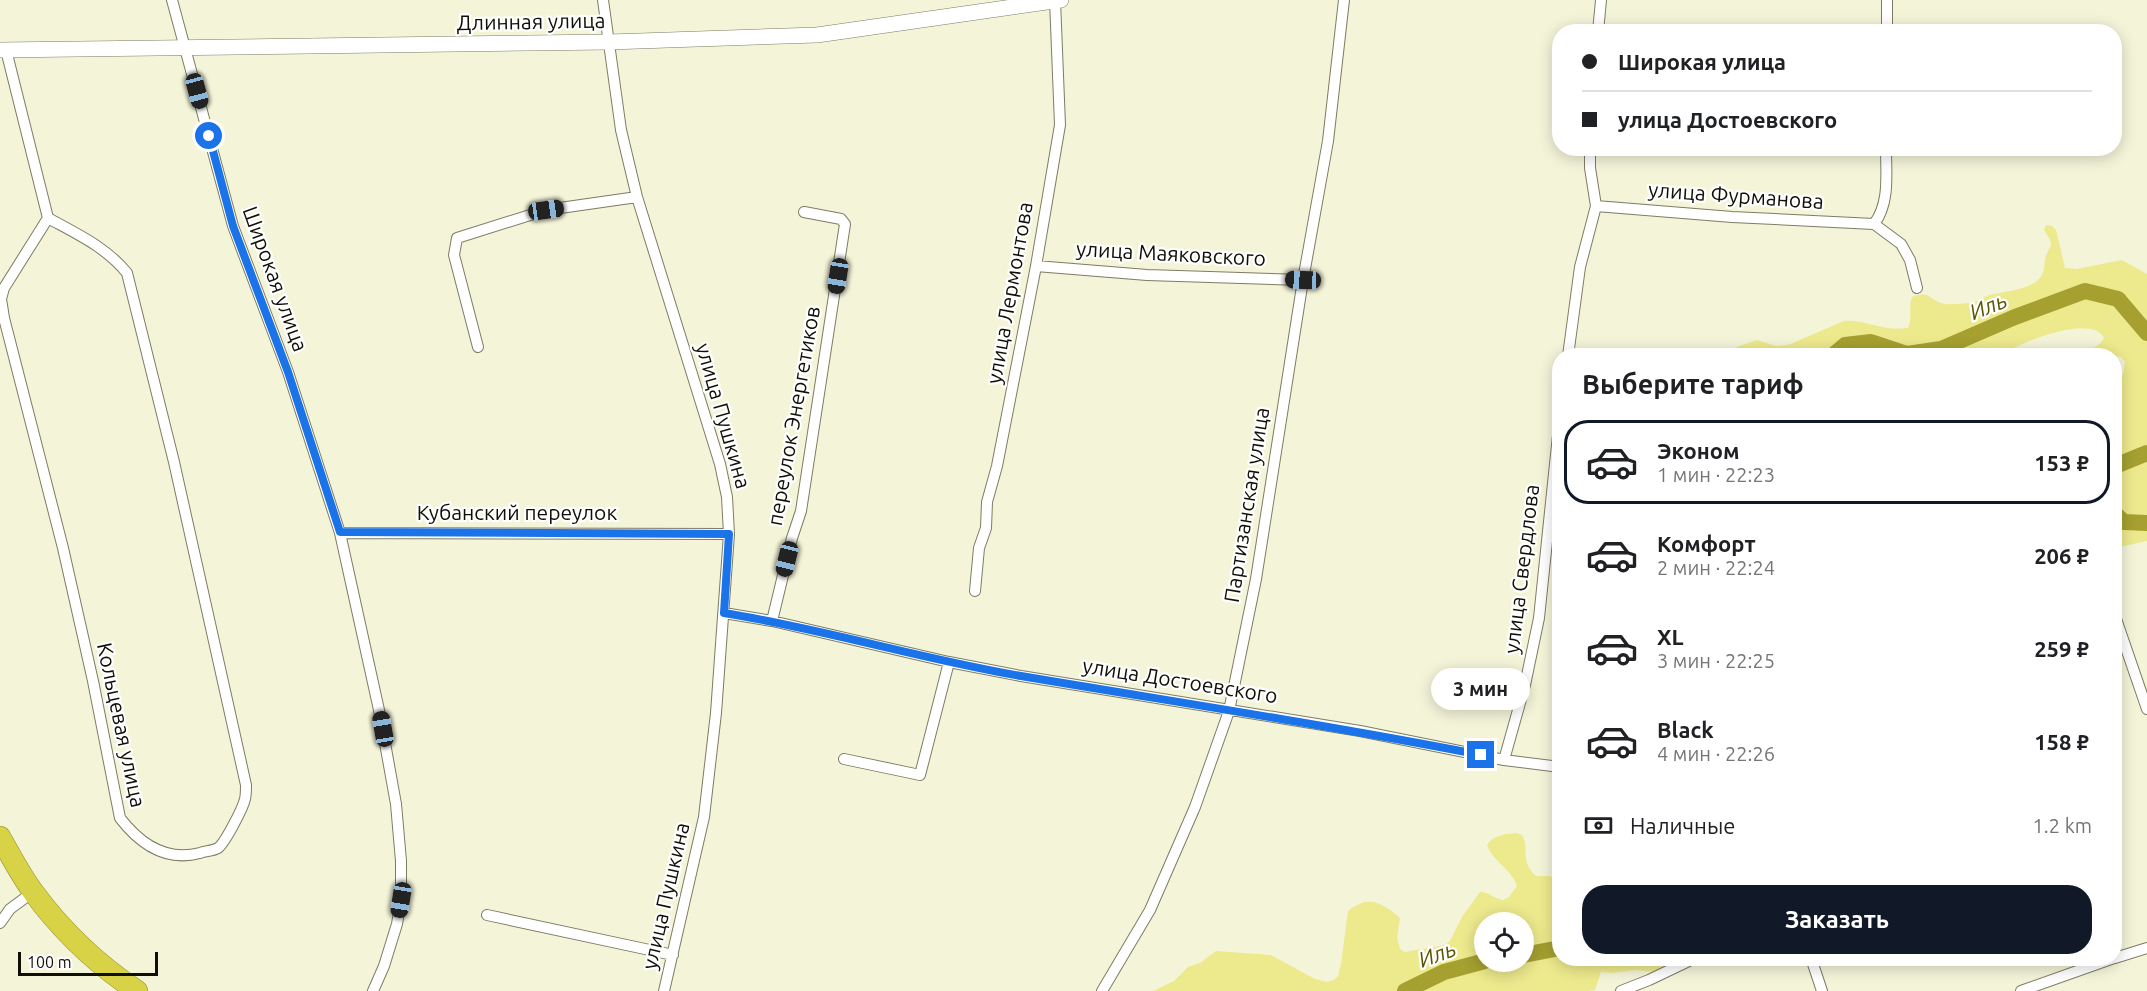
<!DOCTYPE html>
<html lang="ru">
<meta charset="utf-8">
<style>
body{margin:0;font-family:Ubuntu,sans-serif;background:#f2f2f2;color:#202124;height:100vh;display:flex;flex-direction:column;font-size:22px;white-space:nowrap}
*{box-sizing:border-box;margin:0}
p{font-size:20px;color:#757577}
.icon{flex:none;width:33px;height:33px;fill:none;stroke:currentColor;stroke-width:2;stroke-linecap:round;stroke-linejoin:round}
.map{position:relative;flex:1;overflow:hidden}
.drawer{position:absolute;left:1552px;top:348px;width:570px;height:618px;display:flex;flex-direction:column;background:#fff;border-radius:24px;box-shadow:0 3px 15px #0003}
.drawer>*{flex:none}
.banner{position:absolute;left:1552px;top:24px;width:570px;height:132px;border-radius:24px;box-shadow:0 3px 15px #0003;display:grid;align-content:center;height:132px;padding:0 30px;background:#fff}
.tools{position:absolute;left:1474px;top:912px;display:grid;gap:12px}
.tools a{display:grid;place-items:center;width:60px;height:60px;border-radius:50%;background:#fff;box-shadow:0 3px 15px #0003;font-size:30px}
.scale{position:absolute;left:18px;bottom:15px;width:140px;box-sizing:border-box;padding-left:6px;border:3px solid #0f0f07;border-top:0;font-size:16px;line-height:21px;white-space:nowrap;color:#0f0f07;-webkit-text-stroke:4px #fff;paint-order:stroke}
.end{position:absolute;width:27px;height:27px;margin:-14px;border:8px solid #1a73e8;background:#fff;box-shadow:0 0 0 3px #fff}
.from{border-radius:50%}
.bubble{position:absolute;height:42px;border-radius:21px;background:#fff;box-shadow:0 3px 15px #0003;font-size:20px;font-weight:700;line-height:42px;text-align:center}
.car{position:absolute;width:18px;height:36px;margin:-18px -9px;border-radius:8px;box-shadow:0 0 4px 2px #0007;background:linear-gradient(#222 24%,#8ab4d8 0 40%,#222 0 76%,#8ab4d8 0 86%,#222 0)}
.banner b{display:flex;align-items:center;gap:21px;height:57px;font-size:22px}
.banner b+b{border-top:2px solid #e0e0e0}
.banner i{width:15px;height:15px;background:#202124}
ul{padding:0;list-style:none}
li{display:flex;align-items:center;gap:18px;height:84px;margin:0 12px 9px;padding:0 18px;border:3px solid transparent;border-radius:24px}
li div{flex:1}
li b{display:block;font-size:22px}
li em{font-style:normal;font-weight:700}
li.current{border-color:#111827}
li>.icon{width:54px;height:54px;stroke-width:1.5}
h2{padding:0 30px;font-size:27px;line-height:72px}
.pay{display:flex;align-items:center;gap:15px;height:66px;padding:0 30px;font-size:22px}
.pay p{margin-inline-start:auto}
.primary-button{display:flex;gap:12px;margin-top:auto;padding:12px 30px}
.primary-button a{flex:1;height:69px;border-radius:24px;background:#111827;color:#fff;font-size:24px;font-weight:700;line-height:69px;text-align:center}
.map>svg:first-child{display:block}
</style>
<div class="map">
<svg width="2147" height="991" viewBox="0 0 2147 991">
<rect width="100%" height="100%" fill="#f4f4d9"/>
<path fill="#ede98d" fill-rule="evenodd" d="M 2046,225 L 2052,226 L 2056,230 L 2065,268 L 2077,269 L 2122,260 L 2147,274 L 2147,541 L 2115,548 L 2115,377 L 2123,375 L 2125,362 L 2121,357 L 2115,356 L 2072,355 C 2084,351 2097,350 2104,338 C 2092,313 2018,343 2002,355 L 1727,355 L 1728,352 L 1734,348 L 1757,340 L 1776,346 L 1788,345 L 1844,321 C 1865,319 1883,332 1908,328 C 1913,317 1908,307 1912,297 C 1931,289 1931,303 1946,304 C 1953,305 1962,303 1969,303 C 1977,303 1982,297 1990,295 C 2005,291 2038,290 2043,272 C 2045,268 2044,263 2045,259 C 2050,242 2056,248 2044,230 Z
M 1516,833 L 1522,835 C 1530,849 1519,860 1536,876 L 1550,876 L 1555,880 L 1560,891 L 1560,958 L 1675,958 L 1676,960 L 1671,965 L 1654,972 L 1636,970 L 1612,973 L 1601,972 L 1595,990 L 1588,991 L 1153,991 L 1174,981 L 1188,967 L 1200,963 L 1216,951 L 1271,955 L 1315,979 L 1327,982 L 1334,980 L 1338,976 L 1341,964 L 1348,911 C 1369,894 1382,903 1400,918 L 1397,938 L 1400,949 L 1405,952 L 1445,945 L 1450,941 L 1462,917 L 1480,892 C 1490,892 1494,899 1503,900 L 1509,897 L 1517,886 C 1512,870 1493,861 1487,845 C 1493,835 1505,834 1516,833 ZM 1485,922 L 1524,922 L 1524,962 L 1485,962 Z"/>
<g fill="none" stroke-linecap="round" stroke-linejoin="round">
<path stroke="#a5a030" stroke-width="16" d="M 1832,356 L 1845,345 L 1871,342 L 1907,354 L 1941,349 L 2015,317 L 2085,291 L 2118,299 L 2147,333
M 2115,466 L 2147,453
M 2115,514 L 2124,522 L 2147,523
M 1524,955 L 1560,948
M 1405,991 L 1444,972 L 1485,961"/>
<defs>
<path id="street" d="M 172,0 L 233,226 L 288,372 L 340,533 L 379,710 L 396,804 L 401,861 L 401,900 L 397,924 L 384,966 L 373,991
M 603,0 L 621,130 L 637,197 L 720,464 L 727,497 L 729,534 L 716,713 L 704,817 L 664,991
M 1598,32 L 1601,0
M 1887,32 L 1887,0
M 6,50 L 48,218 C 77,234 106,247 127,273 L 174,462 L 246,785 C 246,790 246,795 245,799 C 243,808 225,843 218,848 C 213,851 205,851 200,853 C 166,862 140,844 120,818 L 93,681 L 63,548 L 4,318 L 1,299 L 4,288 L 48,218
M 1886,148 C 1886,174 1890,203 1874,224 L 1901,244 L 1910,260 L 1917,288
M 1596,206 L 1732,217 L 1874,224
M 1036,266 L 1147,275 L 1303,280
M 478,347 L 454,255 L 457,238 L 546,210 L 637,197
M 1568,356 L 1580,267 L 1596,206 L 1590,168 L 1590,148
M 340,533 L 729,534
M 975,591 L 979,548 L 986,528 L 987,502 L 997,466 L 1036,266 L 1060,125 L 1055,0
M 724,613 L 772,621 L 949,662 L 1021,676 L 1360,731 L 1504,760 L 1560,767
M 2115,616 L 2147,709
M 772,621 L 792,538 L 801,511 L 845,224 L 841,219 L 804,212
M 844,759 L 920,775 L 949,662
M 1504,760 L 1525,685 L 1539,618 L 1560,416
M 487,915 L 673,955
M 0,923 L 10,909 L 33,892
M 1811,958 L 1822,991
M 2115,958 L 2147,948
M 1102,991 L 1150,910 L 1195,807 L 1229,711 L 1256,579 L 1303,280 L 1328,141 L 1344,0
M 1621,991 L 1649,980 L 1695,958
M 2021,991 L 2114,958"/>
<path id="secondary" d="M 0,50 L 609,42 L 817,35 L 1061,0"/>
<path id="highway" d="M 0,837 C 11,856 21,876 34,893 C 62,931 98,965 137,991"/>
</defs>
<use href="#street" stroke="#7d7c65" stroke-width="12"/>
<use href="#secondary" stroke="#7d7c65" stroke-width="16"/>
<use href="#highway" stroke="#928e30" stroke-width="22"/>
<use href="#street" stroke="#fff" stroke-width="10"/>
<use href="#secondary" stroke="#fff" stroke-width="15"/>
<use href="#highway" stroke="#d8d246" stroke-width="21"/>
</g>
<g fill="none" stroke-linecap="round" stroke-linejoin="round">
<path stroke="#1a73e8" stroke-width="8" d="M 209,136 L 233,226 L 288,372 L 340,532 L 729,534 L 724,613 C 824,629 921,659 1021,676 C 1175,702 1329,725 1481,755"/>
</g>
<g text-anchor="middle" stroke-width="4.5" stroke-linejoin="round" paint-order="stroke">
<g font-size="21" fill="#0f0f07" stroke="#fff">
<text transform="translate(531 22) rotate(-1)" y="7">Длинная улица</text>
<text transform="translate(1736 196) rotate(4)" y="7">улица Фурманова</text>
<text transform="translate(1171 254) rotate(3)" y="7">улица Маяковского</text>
<text transform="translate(275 279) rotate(70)" y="7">Широкая улица</text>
<text transform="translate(1010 293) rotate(-80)" y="7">улица Лермонтова</text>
<text transform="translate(723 416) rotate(74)" y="7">улица Пушкина</text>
<text transform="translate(794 416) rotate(-80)" y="7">переулок Энергетиков</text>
<text transform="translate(1247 505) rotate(-81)" y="7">Партизанская улица</text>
<text x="517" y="520">Кубанский переулок</text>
<text transform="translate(1522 569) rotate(-83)" y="7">улица Свердлова</text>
<text transform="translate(1180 681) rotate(9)" y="7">улица Достоевского</text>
<text transform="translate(121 725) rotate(78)" y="7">Кольцевая улица</text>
<text transform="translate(666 896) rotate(-77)" y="7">улица Пушкина</text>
</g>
<g font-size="22" font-style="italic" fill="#5a5600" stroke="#fff">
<text transform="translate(1988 306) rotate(-22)" y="8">Иль</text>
<text transform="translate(1437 954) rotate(-20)" y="8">Иль</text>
</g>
</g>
</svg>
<div class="tools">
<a><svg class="icon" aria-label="locate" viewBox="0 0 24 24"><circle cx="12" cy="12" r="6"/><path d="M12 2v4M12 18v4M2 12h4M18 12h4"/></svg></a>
</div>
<div class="scale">100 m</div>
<i class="end from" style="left:209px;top:136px"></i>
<i class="end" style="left:1481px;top:755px"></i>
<div class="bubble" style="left:1431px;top:668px;width:99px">3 мин</div>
<i class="car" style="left:197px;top:91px;rotate:165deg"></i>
<i class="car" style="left:546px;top:210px;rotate:82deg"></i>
<i class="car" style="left:838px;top:276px;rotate:189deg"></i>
<i class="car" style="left:1303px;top:280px;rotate:272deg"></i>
<i class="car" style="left:787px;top:559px;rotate:194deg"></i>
<i class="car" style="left:383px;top:729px;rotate:350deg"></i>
<i class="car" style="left:401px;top:900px;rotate:189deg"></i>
<div class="banner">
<b><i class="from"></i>Широкая улица</b>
<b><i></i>улица Достоевского</b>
</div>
<section class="drawer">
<h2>Выберите тариф</h2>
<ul>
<li class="current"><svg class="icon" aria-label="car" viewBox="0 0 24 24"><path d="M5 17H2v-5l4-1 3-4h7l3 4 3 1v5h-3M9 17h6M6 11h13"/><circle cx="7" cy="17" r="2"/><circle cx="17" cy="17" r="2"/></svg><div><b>Эконом</b><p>1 мин · 22:23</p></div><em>153 ₽</em></li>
<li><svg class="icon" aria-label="car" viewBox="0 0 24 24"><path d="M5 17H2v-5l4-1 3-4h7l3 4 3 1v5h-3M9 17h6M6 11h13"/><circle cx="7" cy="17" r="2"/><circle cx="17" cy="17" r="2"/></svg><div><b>Комфорт</b><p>2 мин · 22:24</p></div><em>206 ₽</em></li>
<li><svg class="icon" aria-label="car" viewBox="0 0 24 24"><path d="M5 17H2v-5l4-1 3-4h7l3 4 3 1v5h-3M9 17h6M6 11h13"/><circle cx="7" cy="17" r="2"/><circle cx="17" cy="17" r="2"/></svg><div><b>XL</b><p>3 мин · 22:25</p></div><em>259 ₽</em></li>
<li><svg class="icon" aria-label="car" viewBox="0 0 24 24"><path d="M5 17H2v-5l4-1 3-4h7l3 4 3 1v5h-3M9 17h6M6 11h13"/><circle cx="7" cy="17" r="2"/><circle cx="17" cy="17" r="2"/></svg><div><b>Black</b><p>4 мин · 22:26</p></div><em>158 ₽</em></li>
</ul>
<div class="pay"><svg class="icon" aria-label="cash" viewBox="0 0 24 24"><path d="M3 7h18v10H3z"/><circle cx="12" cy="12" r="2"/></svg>Наличные<p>1.2 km</p></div>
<div class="primary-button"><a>Заказать</a></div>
</section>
</div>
